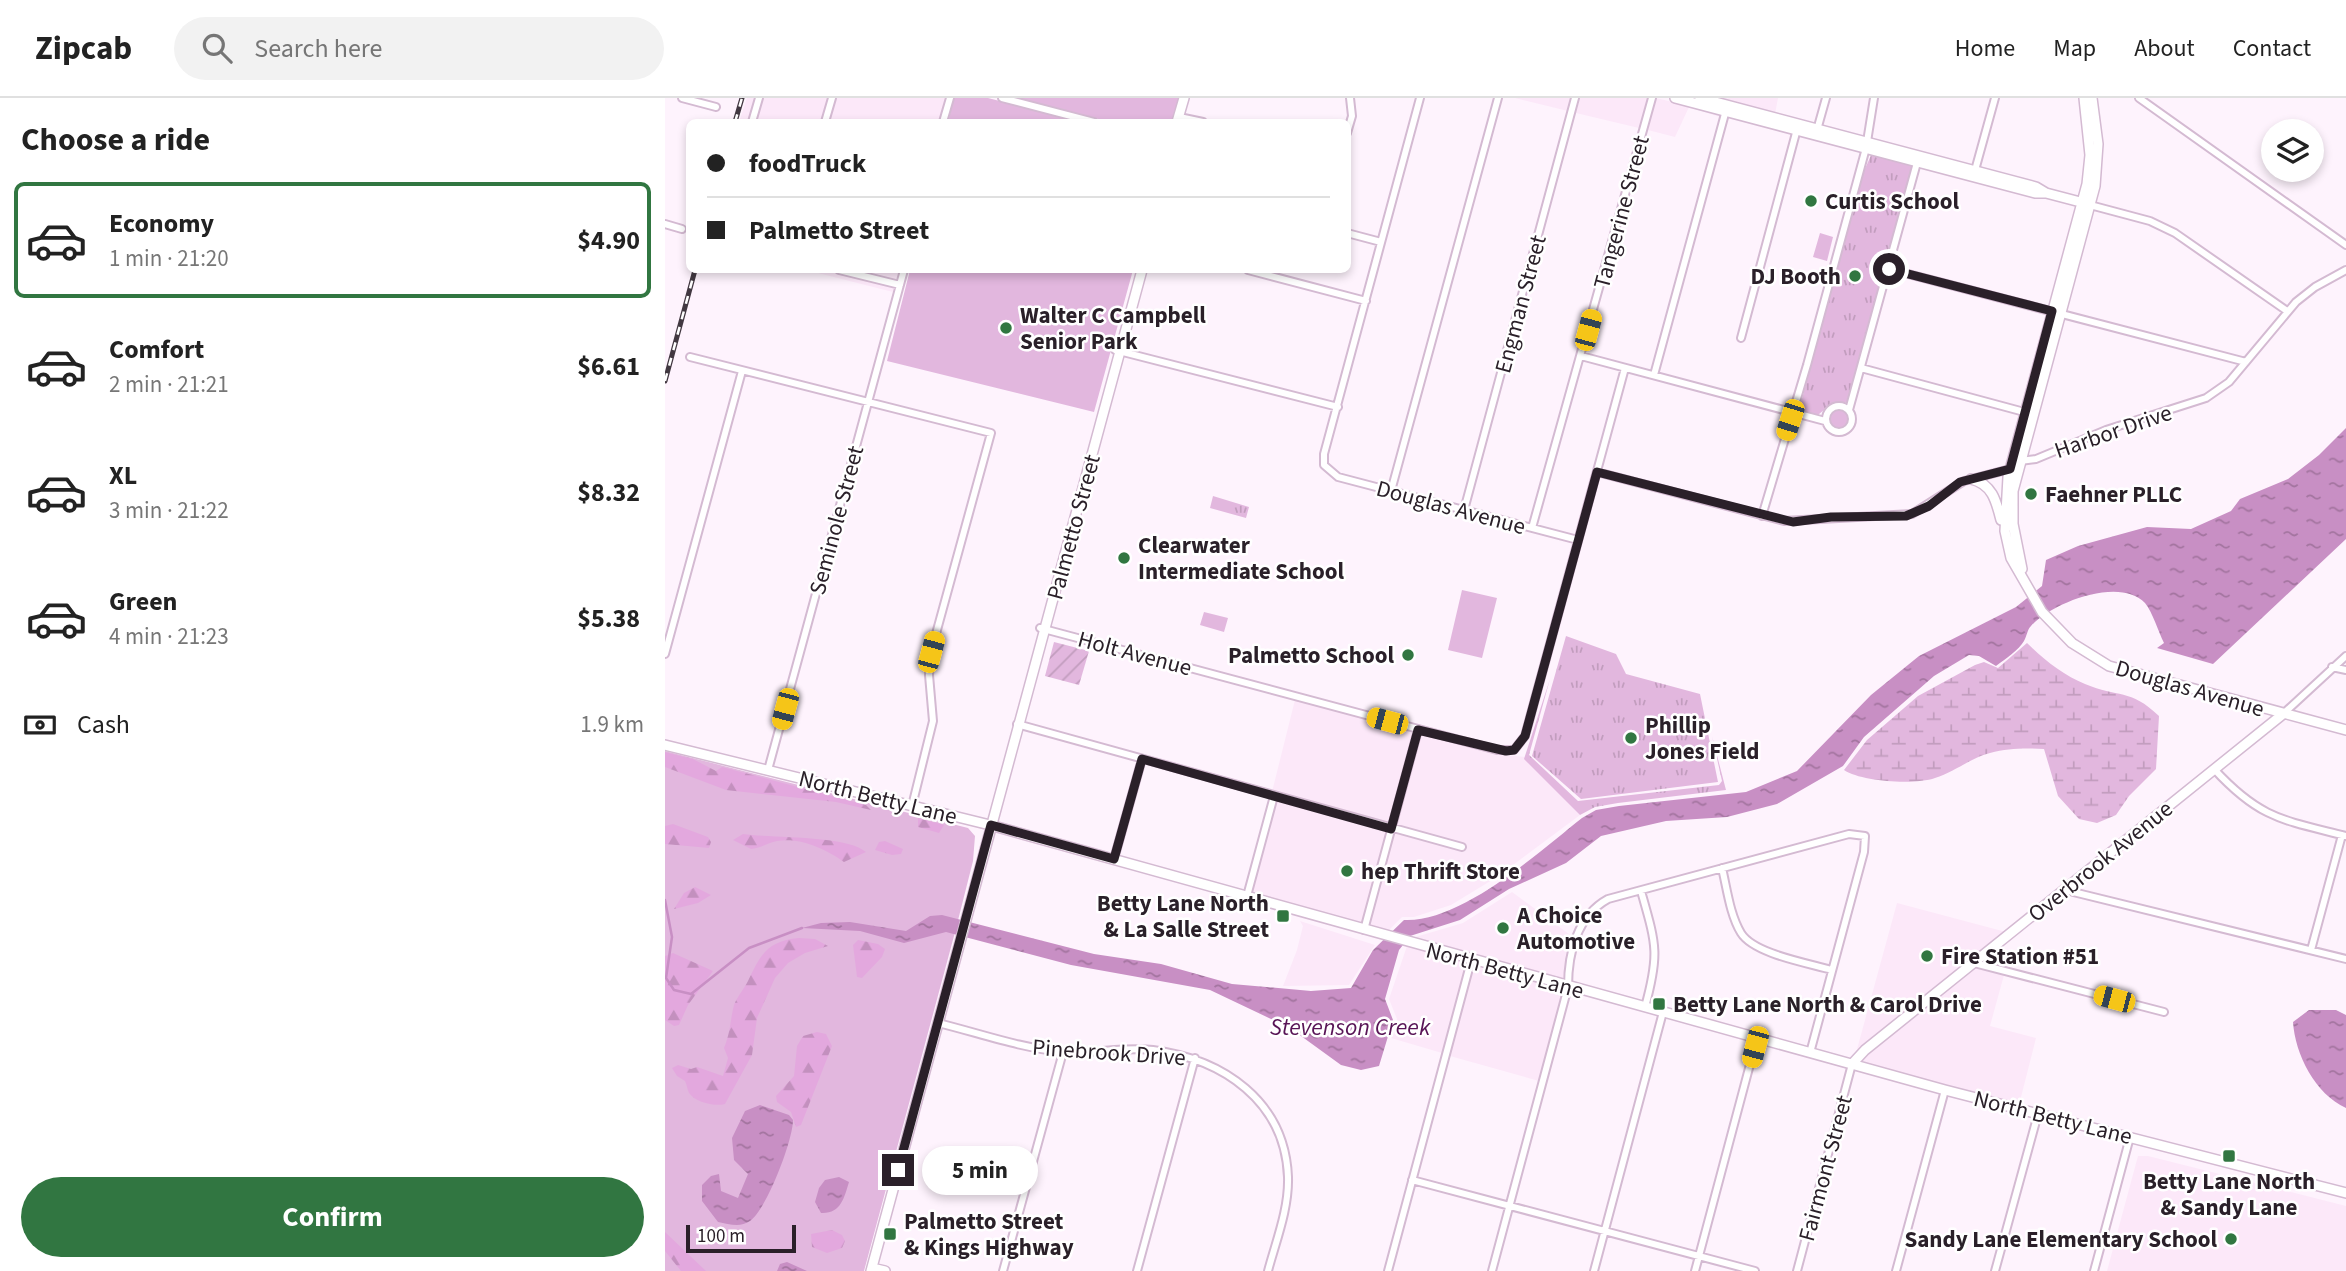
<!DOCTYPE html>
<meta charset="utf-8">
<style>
body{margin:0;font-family:"Source Sans 3",sans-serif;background:#f2f2f2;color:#222;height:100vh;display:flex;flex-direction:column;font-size:26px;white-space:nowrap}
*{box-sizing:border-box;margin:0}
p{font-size:23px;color:#767676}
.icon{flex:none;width:38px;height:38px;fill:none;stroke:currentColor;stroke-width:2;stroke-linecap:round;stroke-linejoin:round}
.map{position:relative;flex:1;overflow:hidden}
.sheet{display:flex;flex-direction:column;background:#fff;width:665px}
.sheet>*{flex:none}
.top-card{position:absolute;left:21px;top:21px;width:665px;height:154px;border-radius:10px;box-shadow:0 4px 10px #0003;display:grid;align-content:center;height:154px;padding:0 21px;background:#fff}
.controls{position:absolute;left:1596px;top:21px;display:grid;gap:14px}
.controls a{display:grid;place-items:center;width:63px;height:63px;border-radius:50%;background:#fff;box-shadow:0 4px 10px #0003;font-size:35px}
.scale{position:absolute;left:21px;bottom:18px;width:110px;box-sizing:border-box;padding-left:7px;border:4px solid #2a2029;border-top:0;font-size:19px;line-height:24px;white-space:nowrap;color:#2a2029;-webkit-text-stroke:5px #fff;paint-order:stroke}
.end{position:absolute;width:32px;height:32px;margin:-16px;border:9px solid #2a2029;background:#fff;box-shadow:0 0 0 4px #fff}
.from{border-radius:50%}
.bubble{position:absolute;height:49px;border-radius:24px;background:#fff;box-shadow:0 4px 10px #0003;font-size:23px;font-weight:700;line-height:49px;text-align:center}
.car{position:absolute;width:21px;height:42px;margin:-21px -10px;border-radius:9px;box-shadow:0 0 5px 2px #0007;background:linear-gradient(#f5c518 24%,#345 0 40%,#f5c518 0 76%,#345 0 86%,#f5c518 0)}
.top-card b{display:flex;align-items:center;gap:24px;height:66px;font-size:26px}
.top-card b+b{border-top:2px solid #e0e0e0}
.top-card i{width:18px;height:18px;background:#222}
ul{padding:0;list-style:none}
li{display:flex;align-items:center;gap:21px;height:116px;margin:0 14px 10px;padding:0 7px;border:4px solid transparent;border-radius:10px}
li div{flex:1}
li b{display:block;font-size:26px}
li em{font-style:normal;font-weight:700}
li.on{border-color:#317641}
li>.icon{width:63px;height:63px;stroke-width:1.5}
h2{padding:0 21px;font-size:32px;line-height:84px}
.pay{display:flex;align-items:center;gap:18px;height:77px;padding:0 21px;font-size:26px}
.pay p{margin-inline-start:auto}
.action{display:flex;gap:14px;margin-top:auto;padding:14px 21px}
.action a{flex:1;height:80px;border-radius:42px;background:#317641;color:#fff;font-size:28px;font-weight:700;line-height:80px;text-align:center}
header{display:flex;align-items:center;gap:42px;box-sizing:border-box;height:98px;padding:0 35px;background:#fff;border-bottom:2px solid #e0e0e0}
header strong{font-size:33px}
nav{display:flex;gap:38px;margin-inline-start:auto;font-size:24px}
.search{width:490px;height:63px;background:#f2f2f2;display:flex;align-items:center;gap:18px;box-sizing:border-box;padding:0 24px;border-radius:38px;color:#767676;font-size:26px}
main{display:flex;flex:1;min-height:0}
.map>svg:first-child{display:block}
</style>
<header>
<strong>Zipcab</strong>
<div class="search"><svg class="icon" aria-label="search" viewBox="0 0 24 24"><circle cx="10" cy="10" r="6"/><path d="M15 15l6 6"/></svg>Search here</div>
<nav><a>Home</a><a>Map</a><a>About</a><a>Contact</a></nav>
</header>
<main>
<section class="sheet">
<h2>Choose a ride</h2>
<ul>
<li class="on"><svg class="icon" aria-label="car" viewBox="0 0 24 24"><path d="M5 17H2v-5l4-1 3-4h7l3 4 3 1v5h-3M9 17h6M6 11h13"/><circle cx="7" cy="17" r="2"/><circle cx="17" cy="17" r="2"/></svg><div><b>Economy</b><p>1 min · 21:20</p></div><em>$4.90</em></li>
<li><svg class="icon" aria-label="car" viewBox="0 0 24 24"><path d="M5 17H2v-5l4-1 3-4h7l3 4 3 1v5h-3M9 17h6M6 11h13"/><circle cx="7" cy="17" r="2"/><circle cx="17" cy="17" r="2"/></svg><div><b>Comfort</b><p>2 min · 21:21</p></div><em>$6.61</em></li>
<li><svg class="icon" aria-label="car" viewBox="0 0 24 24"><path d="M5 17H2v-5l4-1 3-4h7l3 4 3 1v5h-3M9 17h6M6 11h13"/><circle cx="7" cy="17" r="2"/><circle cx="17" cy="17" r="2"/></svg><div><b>XL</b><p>3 min · 21:22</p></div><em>$8.32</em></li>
<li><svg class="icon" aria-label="car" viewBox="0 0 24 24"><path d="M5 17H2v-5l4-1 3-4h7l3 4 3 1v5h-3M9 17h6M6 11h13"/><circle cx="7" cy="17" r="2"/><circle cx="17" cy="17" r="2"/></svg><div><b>Green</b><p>4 min · 21:23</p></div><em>$5.38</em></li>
</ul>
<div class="pay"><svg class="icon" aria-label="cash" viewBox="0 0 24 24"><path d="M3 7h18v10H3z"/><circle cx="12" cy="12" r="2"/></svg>Cash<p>1.9 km</p></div>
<div class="action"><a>Confirm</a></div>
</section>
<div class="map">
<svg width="1681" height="1173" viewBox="0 0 1681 1173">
<defs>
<pattern id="forest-firs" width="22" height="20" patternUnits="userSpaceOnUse" patternTransform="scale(1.75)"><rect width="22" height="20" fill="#e3a8de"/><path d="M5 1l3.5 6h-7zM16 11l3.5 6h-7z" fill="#c390be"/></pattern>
<pattern id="wetland-marsh" width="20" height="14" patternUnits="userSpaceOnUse" patternTransform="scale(1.75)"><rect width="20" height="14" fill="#e2b7de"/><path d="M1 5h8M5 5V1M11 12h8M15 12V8" fill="none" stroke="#c29dbe"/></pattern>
<pattern id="park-tufts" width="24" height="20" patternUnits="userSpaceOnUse" patternTransform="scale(1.75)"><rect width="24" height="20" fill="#e2b7de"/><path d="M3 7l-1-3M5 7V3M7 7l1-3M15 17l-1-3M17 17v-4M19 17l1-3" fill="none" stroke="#c29dbe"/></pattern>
<pattern id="garden-furrows" width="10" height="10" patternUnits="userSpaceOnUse" patternTransform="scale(1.75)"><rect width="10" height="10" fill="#e2b7de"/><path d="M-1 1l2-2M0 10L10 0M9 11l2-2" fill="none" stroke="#c29dbe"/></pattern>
<pattern id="water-ripples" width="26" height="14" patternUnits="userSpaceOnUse" patternTransform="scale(1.75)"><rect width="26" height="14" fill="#c88fc4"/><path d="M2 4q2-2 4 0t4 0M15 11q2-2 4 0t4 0" fill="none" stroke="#a3749f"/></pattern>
</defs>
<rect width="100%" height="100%" fill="#fef3fd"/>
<path fill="#fce8f9" d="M 82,0 L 90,0 L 83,24 L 74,24 Z
M 99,0 L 163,0 L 156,24 L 92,24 Z
M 171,0 L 281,0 L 274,24 L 165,24 Z
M 850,0 L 906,0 L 903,13 Z
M 915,0 L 983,0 L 974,30 L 911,15 Z
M 991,0 L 1056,16 L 1055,19 L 1024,9 L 1010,39 L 983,32 Z
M 1051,0 L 1113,0 L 1110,16 Z
M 141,172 L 160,172 L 229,190 L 228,194 Z
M 190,172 L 234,172 L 231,182 Z
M 630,602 L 748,634 L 723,726 L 607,694 Z
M 756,636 L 831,656 L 860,659 L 915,717 L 832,779 L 786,807 L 749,819 L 737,819 L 721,835 L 704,830 L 729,735 L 799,754 L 802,747 L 731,728 Z
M 612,703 L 721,733 L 696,827 L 587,796 Z
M 847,794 L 908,839 L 899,884 L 747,840 L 798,825 Z
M 1232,805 L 1341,834 L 1191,955 Z
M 635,823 L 710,847 L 684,887 L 618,888 L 632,852 L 638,828 Z
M 742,848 L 801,865 L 777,955 L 726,940 L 732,921 L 724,901 Z
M 809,868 L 898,892 L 874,983 L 785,958 Z
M 1311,870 L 1339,877 L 1325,928 L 1371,940 L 1354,1007 L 1194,964 Z
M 1473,1058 L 1483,1058 L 1681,1108 L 1681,1173 L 1442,1173 Z"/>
<path fill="#e2b7de" d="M 289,0 L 323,0 L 415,24 L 283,24 Z
M 352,0 L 514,0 L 508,24 L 445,24 Z
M 1155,135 L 1168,139 L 1162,163 L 1148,159 Z
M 245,172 L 468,172 L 429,314 L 222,263 Z
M1164 320a10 10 0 1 1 20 0a10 10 0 1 1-20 0Z
M 797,492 L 832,500 L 817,560 L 783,552 Z
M 539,514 L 563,520 L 559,534 L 535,527 Z
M 0,653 L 303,730 L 310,738 L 308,763 L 289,838 L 199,1173 L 0,1173 Z"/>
<path fill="url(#forest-firs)" d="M 0,654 L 28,661 L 51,673 L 57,669 L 201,707 L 206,712 L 171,704 L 61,692 L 0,669 Z
M 253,720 L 279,727 L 274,735 L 253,729 Z
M 8,726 L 43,739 L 46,744 L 44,750 L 0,746 L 0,728 Z
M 78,736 C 104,740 183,737 201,754 L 179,764 C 161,751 135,739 112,743 C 103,745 95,750 86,751 L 68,742 Z
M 220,743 L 238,751 L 236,756 L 227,757 L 210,752 L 214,744 Z
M 30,789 L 46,797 L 33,805 L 9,811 L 19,795 Z
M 134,840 L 150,841 L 163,848 L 140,855 L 123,865 L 110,880 L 92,920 L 87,957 L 60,1006 C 50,1009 30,1004 24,995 C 22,991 22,987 20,983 L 12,978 L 7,970 L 13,967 L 26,971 L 32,969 L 58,978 L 63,960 L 59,950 C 66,933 65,922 69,907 C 72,899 79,891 83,883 C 96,856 102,843 134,840 Z
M 193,842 L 213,846 L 220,851 L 217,859 L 197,880 L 192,879 L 188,847 Z
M 8,855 L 48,873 L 23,907 L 14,927 L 9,928 L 0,922 L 0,858 Z
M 152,934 L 161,936 L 167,948 L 136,1027 L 131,1029 L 126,1014 L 112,1004 L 111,998 L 129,978 L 132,948 L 138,938 Z
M 167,1132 L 177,1137 L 180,1143 L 177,1150 L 162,1155 L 147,1149 L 146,1136 Z
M 0,1134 L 41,1173 L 16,1173 L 0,1153 Z"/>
<path fill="url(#wetland-marsh)" d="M 1362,545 C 1378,561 1399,578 1420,586 C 1453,600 1465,590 1494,618 L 1491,671 L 1464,698 L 1451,717 L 1432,725 L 1414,721 L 1393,698 L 1379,651 C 1360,650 1344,650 1325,655 C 1305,660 1290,674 1270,680 C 1250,687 1197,684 1179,672 L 1202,642 L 1253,598 L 1310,567 L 1319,564 L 1333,570 Z"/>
<path fill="url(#park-tufts)" d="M 1207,55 L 1245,64 L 1249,68 L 1185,300 L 1183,304 L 1167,305 L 1153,317 L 1139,314 L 1135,308 L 1199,73 Z
M 548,398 L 584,409 L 581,420 L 545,410 Z
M 901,538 L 951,556 L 961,576 L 1035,596 L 1053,684 L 916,701 L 867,658 Z
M 885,581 L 864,657 L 913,703 L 1054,687 L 1057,683 L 1047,638 L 1061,692 L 953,705 L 930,709 L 915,717 L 859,661 Z"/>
<path fill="url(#garden-furrows)" d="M 389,544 L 424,553 L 414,587 L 380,578 Z"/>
<path fill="url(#water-ripples)" d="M 1681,330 L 1681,441 L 1548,566 L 1492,550 L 1499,545 C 1493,533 1488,515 1480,505 C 1455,478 1386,505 1366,528 C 1362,532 1362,538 1359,543 C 1354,552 1340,561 1331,568 L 1314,558 L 1304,557 L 1269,578 L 1199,639 L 1178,668 L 1112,706 L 1062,719 L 1001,723 L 936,738 L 901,765 L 844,791 L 795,822 L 745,838 L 734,852 L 720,901 L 728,922 L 714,968 L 696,972 L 676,967 L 625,930 L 545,892 L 406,867 L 281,834 L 239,845 L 195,833 L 137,830 L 156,825 L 185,824 L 241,833 L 265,818 L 277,817 L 429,856 L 496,866 L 567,886 L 646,893 L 686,890 L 708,852 L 739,822 C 796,825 874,754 917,720 L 931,712 L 954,708 L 1081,694 L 1132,673 L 1206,597 L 1254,558 L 1351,509 L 1377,488 L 1381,462 L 1413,448 L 1482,429 L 1526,431 L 1566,413 L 1575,401 L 1623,381 L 1654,357 Z
M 1644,912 L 1671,912 L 1681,917 L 1681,1010 C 1650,996 1630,956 1628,924 Z
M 95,1007 L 124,1017 L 128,1022 C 128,1042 102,1111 85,1123 C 75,1130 64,1126 53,1124 L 37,1103 L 37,1087 L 46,1078 L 54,1076 L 56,1093 L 73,1100 L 83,1076 L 69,1062 L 67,1040 L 80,1013 Z
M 174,1079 L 184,1084 C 179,1100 176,1116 156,1115 L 150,1104 L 154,1090 L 160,1082 Z
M 122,1164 L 142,1173 L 112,1173 L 115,1166 Z"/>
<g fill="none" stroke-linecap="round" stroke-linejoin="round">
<path stroke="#c88fc4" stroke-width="2.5" d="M 0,802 L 7,839 L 1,880 L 9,892 L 26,896 L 84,850 L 137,830"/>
<defs>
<path id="street" d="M 17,0 L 51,9
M 337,0 L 429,24
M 755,0 L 659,356 L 659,367 L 673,379 L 913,442
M 1474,0 L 1681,147
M 519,20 L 538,24
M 87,24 L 94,0
M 160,24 L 167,0
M 278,24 L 285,0
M 1152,32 L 1161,0
M 682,35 L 687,18 L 685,0
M 1309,76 L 1330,0
M 1425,107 L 1485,123 L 1510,135 L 1622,213
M 0,126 L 17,131
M 682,135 L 716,144
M 1224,171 L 1581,264
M 174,172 L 235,187
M 583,172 L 701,203
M 1076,240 L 1132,31
M 450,252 L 673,309
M 916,258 L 1160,323
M 25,259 L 326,335 L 266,554 L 264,577 L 268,623 L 247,708
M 1196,270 L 1363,315
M 989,277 L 1061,12
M1161 321a13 13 0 1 1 26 0a13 13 0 1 1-26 0Z
M 1184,312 L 1253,61
M 932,374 L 1119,423 L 1247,416 L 1299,383 L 1345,371 L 1355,363 L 1371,361 L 1441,332 L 1541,300 L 1564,284 L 1631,204 L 1650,189 L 1681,172
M 726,393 L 833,0
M 799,412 L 910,0
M 1097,418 L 1142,267 L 1201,50 L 1209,0
M 867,430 L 987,0
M 375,530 L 832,652 L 849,652 L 860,638 L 960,270
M 0,556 L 77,273
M 1667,569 L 1681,572
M 1618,616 L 1681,558
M 352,626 L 797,749
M 1549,671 C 1595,721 1618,722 1681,738
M 103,672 L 239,172
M 449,761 L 477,661
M 1057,770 C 1062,791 1065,817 1076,835 C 1089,856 1143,865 1167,872
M 1400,792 L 1681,861
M 976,793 C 991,846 995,855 980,909
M 582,798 L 609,698
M 699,832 L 753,632
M 1646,852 L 1677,737
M 1309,865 L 1499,914
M 273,925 C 314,935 355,950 398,954 C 428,956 458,949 488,952 C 558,961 620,1003 623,1079 C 624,1111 611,1143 603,1173
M 747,1082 L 1090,1173
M 338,1173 L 398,954
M 472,1173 L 530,960
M 723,1173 L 806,863
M 827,1173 L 903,889 C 903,855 912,818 943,801 L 1184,736 L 1200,738 L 1199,754 L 1145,955
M 929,1173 L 998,914
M 1030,1173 L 1092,940
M 1132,1173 L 1187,966
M 1231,1173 L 1280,992
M 1330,1173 L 1373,1016
M 1429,1173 L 1465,1039"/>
<path id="secondary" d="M 1010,0 L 1370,95 L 1380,95
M 1035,0 L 1371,89 L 1381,95 L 1423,106
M 1419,0 L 1425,57 L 1422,86 L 1343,379 L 1340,433 L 1346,460 L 1377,514 L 1407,545 L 1444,568 L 1681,632
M 512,24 L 519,0
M 1306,381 C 1327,386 1331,402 1336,422
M 1357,471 L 1348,426 L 1348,393 L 1430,88 L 1433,46 L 1427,0
M 0,647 L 325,727 L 1280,992 L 1681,1095
M 1187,966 L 1200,952 L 1618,616
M 207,1170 L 220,1173
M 206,1173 L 477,172"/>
</defs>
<use href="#street" stroke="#d4bad2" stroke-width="10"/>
<use href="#secondary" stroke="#d4bad2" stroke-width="12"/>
<use href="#street" stroke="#fff" stroke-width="6"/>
<use href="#secondary" stroke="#fff" stroke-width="9"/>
<defs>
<path id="rail" d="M 70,24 L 77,0
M 0,283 L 30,172"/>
</defs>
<use href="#rail" stroke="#423841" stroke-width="5"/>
<use href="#rail" stroke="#fff" stroke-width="2.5" stroke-dasharray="8" stroke-linecap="butt"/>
</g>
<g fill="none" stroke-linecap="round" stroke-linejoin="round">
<path stroke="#2a2029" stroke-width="9" d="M 233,1072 L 326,727 L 449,761 L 477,661 L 726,731 L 753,632 L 841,653 L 849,652 L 860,638 L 932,374 L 1128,424 L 1166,419 L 1241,418 L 1264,408 L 1295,384 L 1345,371 L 1387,213 L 1224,171"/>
</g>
<g fill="#317641" stroke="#fff" stroke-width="2.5">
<circle cx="1146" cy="103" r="7"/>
<circle cx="1190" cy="178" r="7"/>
<circle cx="341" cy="230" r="7"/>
<circle cx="1366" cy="396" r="7"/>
<circle cx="459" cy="460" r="7"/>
<circle cx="743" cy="557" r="7"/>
<circle cx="966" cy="640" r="7"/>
<circle cx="682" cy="773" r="7"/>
<rect x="611" y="811" width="14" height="14" rx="3.5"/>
<circle cx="838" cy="830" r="7"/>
<circle cx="1262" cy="858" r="7"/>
<rect x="987" y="899" width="14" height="14" rx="3.5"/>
<rect x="1557" y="1051" width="14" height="14" rx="3.5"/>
<rect x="218" y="1129" width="14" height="14" rx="3.5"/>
<circle cx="1566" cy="1141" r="7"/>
</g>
<g text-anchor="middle" stroke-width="5" stroke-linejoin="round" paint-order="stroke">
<g font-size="23" font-weight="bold" fill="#2a2029" stroke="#fff" text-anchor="start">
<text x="1160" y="111">Curtis School</text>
<text x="1176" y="186" text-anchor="end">DJ Booth</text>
<text x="355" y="225">Walter C Campbell<tspan x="355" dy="26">Senior Park</tspan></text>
<text x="1380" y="404">Faehner PLLC</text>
<text x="473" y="455">Clearwater<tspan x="473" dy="26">Intermediate School</tspan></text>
<text x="729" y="565" text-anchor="end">Palmetto School</text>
<text x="980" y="635">Phillip<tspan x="980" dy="26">Jones Field</tspan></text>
<text x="696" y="781">hep Thrift Store</text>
<text x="604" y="813" text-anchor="end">Betty Lane North<tspan x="604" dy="26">&amp; La Salle Street</tspan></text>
<text x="852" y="825">A Choice<tspan x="852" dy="26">Automotive</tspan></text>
<text x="1276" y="866">Fire Station #51</text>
<text x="1008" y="914">Betty Lane North &amp; Carol Drive</text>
<text x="1564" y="1091" text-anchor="middle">Betty Lane North<tspan x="1564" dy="26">&amp; Sandy Lane</tspan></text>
<text x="239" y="1131">Palmetto Street<tspan x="239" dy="26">&amp; Kings Highway</tspan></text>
<text x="1552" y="1149" text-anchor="end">Sandy Lane Elementary School</text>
</g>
<g font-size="23" fill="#2a2029" stroke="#fff">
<text transform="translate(956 114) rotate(-75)" y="8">Tangerine Street</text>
<text transform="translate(855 206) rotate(-75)" y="8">Engman Street</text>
<text transform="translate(1448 333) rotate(-19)" y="8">Harbor Drive</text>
<text transform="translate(786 409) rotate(15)" y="8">Douglas Avenue</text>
<text transform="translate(171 422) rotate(-75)" y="8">Seminole Street</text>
<text transform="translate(408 429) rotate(-75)" y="8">Palmetto Street</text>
<text transform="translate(470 555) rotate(15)" y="8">Holt Avenue</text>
<text transform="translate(1525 590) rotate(16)" y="8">Douglas Avenue</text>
<text transform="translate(213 699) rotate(14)" y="8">North Betty Lane</text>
<text transform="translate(1435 763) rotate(-39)" y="8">Overbrook Avenue</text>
<text transform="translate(840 872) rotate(15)" y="8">North Betty Lane</text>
<text transform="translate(444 954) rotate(4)" y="8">Pinebrook Drive</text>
<text transform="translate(1388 1019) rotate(14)" y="8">North Betty Lane</text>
<text transform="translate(1160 1070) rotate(-75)" y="8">Fairmont Street</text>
</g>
<g font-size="24" font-style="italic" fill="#581456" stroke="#fff">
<text x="685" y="937">Stevenson Creek</text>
</g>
</g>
</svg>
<div class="controls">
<a><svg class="icon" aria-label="layers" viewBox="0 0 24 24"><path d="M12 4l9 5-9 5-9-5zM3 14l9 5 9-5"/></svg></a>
</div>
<div class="scale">100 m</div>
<i class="end from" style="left:1224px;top:171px"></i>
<i class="end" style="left:233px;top:1072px"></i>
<div class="bubble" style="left:257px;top:1048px;width:116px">5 min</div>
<i class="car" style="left:923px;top:232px;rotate:15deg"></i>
<i class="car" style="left:1125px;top:322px;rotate:198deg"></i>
<i class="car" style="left:266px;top:554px;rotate:15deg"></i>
<i class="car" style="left:120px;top:611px;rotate:195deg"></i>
<i class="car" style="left:722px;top:623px;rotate:285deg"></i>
<i class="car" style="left:1449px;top:901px;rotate:285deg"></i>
<i class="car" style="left:1090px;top:949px;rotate:195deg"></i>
<div class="top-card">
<b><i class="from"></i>foodTruck</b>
<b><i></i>Palmetto Street</b>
</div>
</div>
</main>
